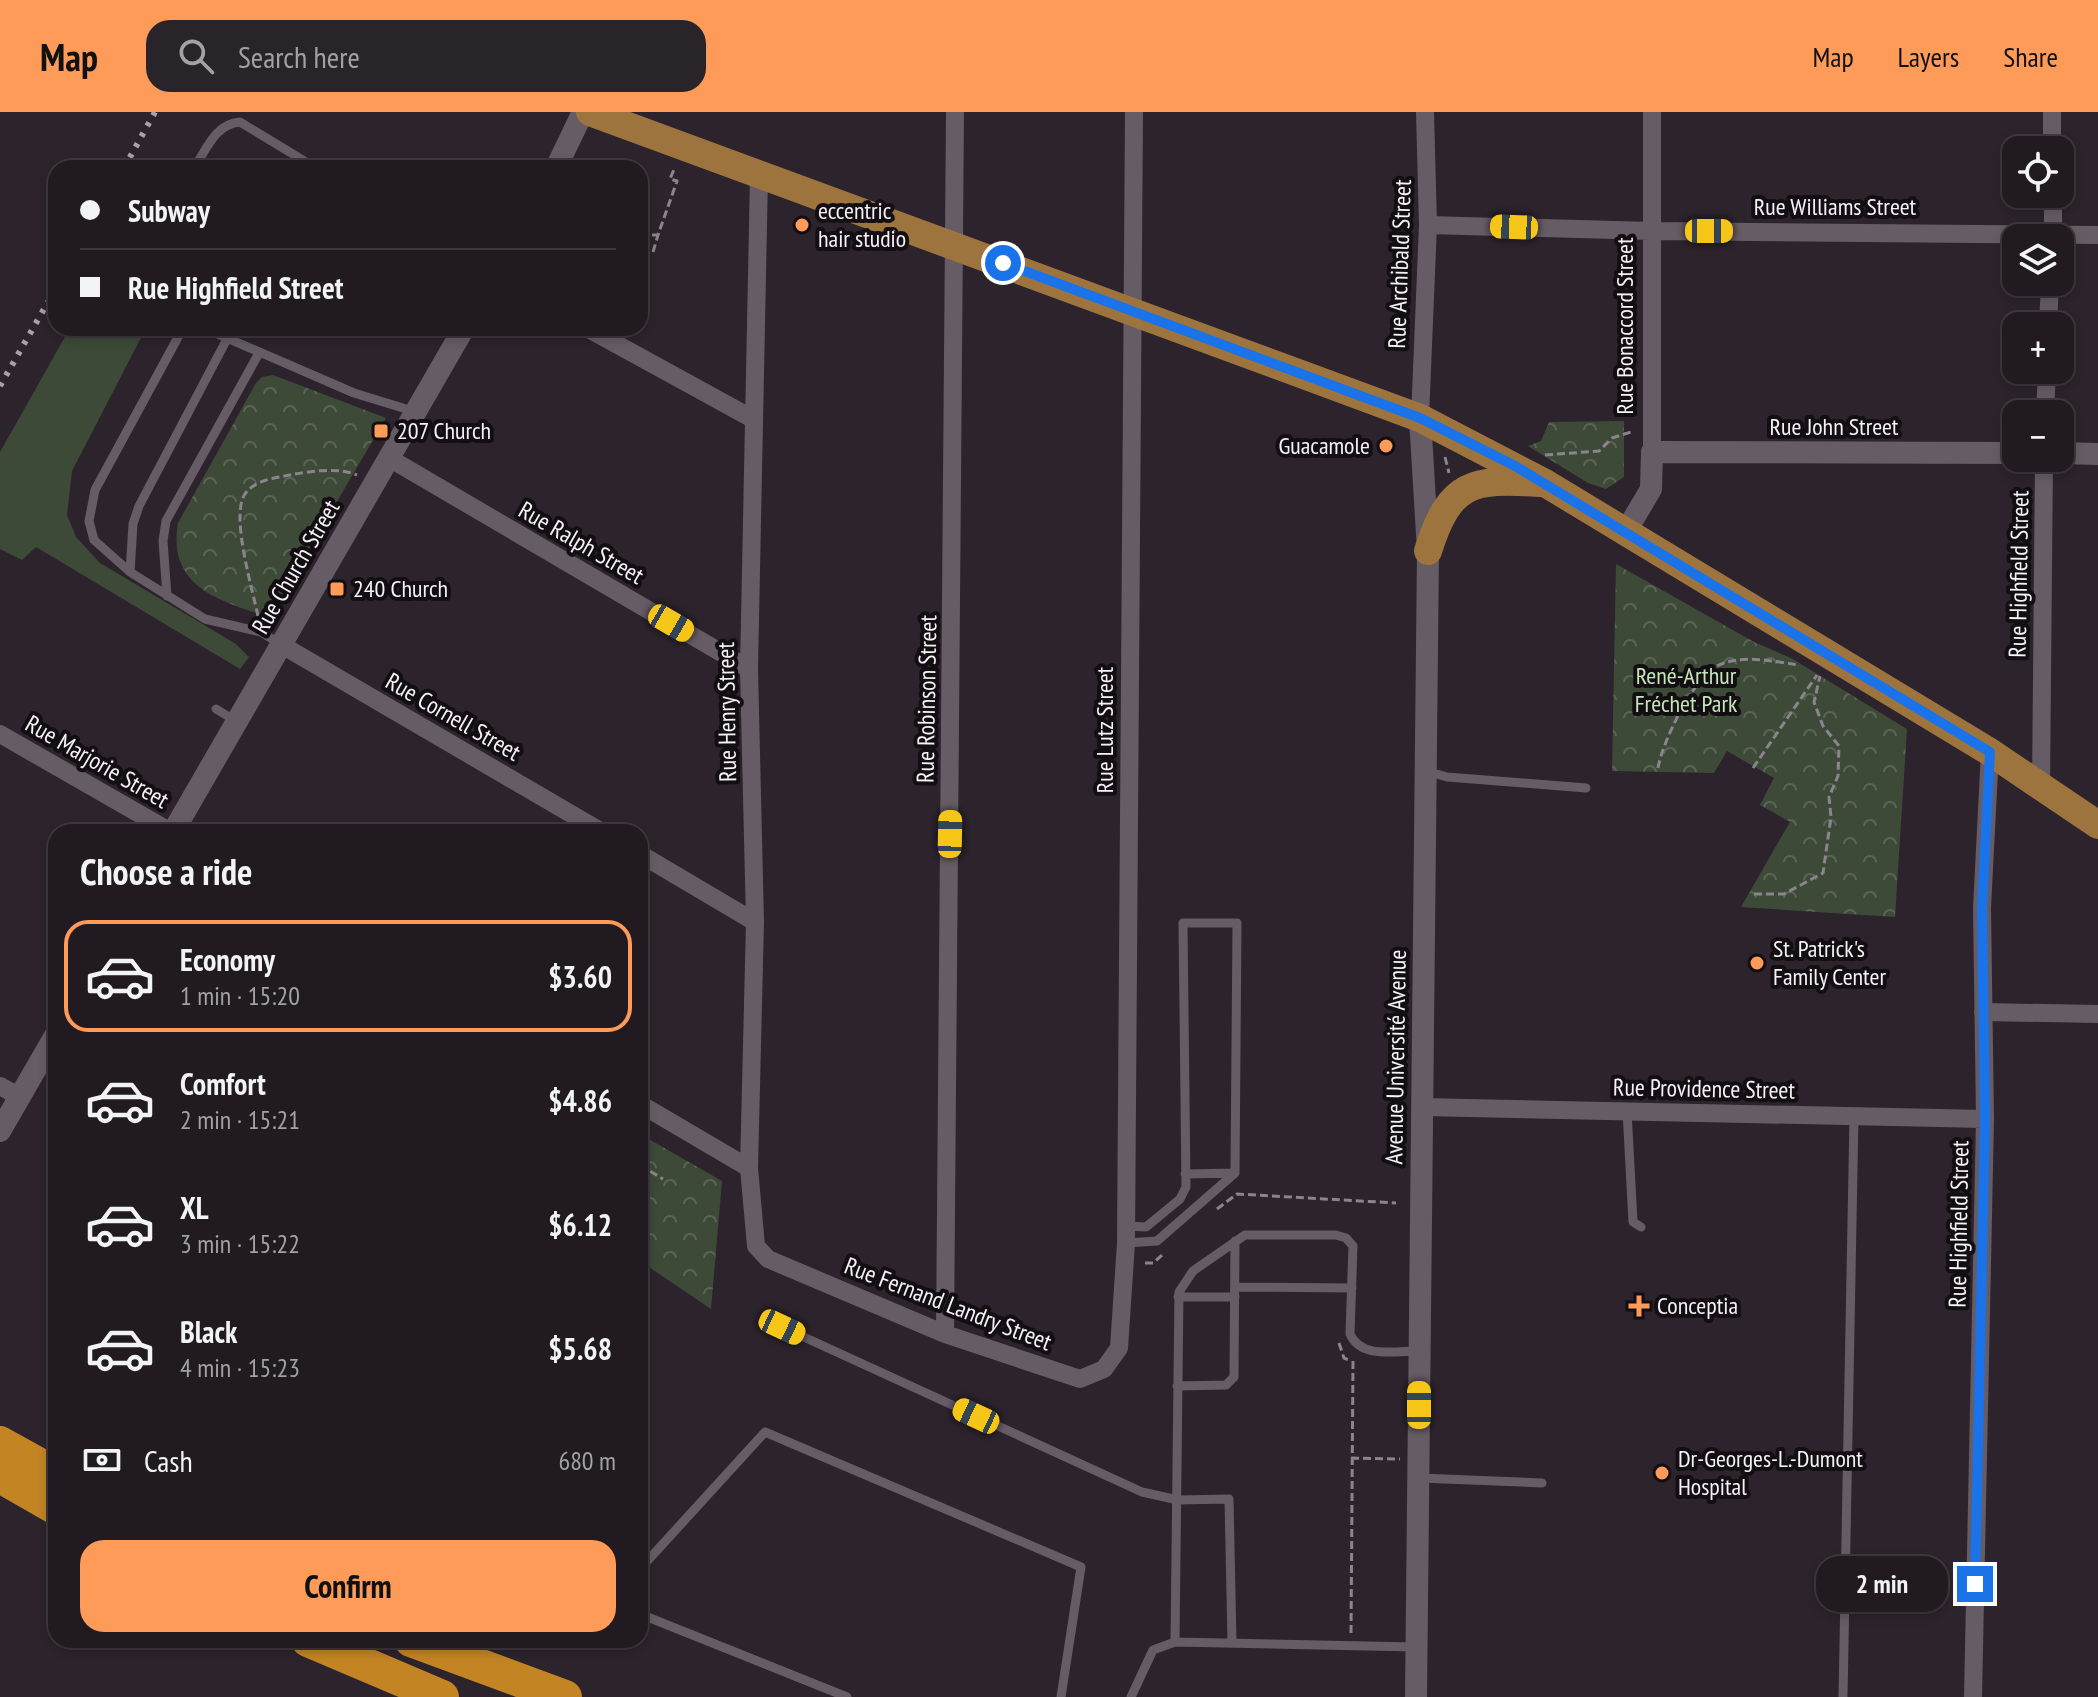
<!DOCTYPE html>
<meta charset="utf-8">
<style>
body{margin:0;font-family:"PT Sans Narrow",sans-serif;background:#29232a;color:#f1f3f6;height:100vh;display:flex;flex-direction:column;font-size:30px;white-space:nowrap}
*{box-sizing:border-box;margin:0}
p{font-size:26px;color:#a2a1a5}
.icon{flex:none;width:44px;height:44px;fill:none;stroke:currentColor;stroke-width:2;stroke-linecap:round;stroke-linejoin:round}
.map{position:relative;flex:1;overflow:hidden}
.details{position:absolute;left:48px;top:712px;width:600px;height:824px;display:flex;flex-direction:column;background:#211a21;border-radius:24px;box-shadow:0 4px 12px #0003,0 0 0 2px #3e383f}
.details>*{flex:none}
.guide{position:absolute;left:48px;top:48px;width:600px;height:176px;border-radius:24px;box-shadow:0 4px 12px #0003,0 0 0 2px #3e383f;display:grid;align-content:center;height:176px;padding:0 32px;background:#211a21}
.buttons{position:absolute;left:2002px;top:24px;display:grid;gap:16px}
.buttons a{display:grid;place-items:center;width:72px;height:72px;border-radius:16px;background:#211a21;box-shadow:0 4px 12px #0003,0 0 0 2px #3e383f;font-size:40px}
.end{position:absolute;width:36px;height:36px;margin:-18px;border:10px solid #1a73e8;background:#fff;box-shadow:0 0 0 4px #fff}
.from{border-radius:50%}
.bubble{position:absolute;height:56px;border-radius:24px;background:#211a21;box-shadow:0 4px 12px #0003,0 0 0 2px #3e383f;font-size:26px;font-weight:800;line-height:56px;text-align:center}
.car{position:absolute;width:24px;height:48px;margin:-24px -12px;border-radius:10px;box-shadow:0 0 6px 2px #0007;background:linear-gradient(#f5c518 24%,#345 0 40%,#f5c518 0 76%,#345 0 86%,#f5c518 0)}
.guide b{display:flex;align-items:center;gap:28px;height:76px;font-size:30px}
.guide b+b{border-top:2px solid #3e383f}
.guide i{width:20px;height:20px;background:#f1f3f6}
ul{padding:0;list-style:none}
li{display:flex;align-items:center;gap:24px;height:112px;margin:0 16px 12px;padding:0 16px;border:4px solid transparent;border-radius:24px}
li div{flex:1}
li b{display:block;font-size:30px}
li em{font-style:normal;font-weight:800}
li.current{border-color:#fe9b58}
li>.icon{width:72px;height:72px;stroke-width:1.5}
h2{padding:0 32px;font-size:36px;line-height:96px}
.pay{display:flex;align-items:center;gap:20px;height:88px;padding:0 32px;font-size:30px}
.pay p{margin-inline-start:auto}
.action{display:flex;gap:16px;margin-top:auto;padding:16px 32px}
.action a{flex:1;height:92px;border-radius:24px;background:#fe9b58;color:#111;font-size:32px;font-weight:800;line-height:92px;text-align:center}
header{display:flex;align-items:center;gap:48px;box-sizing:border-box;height:112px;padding:0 40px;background:#fe9b58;color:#111}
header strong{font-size:38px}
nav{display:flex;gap:44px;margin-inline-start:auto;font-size:28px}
.search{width:560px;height:72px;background:#29232a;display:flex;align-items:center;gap:20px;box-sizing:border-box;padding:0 28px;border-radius:24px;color:#a2a1a5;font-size:30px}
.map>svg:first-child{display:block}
</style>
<header>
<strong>Map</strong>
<div class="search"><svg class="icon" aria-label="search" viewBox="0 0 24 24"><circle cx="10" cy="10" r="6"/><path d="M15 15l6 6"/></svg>Search here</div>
<nav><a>Map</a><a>Layers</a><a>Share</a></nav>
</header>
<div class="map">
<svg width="2098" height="1585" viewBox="0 0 2098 1585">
<defs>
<pattern id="forest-crowns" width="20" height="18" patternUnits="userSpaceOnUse" patternTransform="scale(2)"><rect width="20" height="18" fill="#3d4a38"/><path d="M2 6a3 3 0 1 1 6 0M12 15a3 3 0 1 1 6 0" fill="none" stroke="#5a6556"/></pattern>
</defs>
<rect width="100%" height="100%" fill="#2c232c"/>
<path fill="#3d4a38" d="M 70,216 L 146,216 L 72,359 L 67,403 L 76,425 L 100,451 L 236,532 L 249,545 L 240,557 L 36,435 L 22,448 L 0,437 L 0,340 Z"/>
<path fill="url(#forest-crowns)" d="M 273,263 L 386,306 L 269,505 C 219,489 167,475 178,411 L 256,271 L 262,265 Z
M 1624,309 L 1624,365 L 1606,377 L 1588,371 L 1528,334 L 1541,329 L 1549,310 Z
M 1616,452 L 1754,530 L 1791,546 L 1907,617 L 1895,805 L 1741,795 L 1790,710 L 1760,693 L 1774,666 L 1727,639 L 1714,661 L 1612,659 Z
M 640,1022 L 722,1069 L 711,1197 L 640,1149 Z"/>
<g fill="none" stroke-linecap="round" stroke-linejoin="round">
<path stroke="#8c848c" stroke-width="3" stroke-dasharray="8 4" stroke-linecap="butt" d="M 640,123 L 658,123 L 677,69 L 670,67 L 675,55
M 653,140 L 658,123
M 1545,343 L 1599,339 L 1612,326 L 1634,319
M 1445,345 L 1449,361
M 258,504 C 253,479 230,403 245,382 C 255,368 274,366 290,363 C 311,359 338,355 357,363
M 1658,656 C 1662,631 1693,566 1717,554 C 1740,542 1773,549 1798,553
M 1753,656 L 1817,563
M 1754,782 L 1784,782 L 1823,761 L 1831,705 L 1829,685 L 1838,664 L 1839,634 L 1823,614 L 1814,590 L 1820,564
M 640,1053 L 663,1067
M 1217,1097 L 1237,1082 L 1396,1091
M 1145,1151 L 1153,1151 L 1162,1143
M 1339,1231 L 1344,1246 L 1351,1249
M 1351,1346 L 1400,1347
M 1351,1521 L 1353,1249"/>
<path stroke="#665c66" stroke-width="9" d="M 194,56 C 207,37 215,12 240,10 L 316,56
M 183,216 L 95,378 L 89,409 L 94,428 L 130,460 L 205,507 L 261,520 L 280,532
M 204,216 L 354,281 L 416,300
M 130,460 L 133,412 L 139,394 L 227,227
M 167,484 L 163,429 L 166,409 L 259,241
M 216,597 L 236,609
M 1426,659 L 1447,665 L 1586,676
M 1627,999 L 1633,1110 L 1641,1115
M 1185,1062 L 1235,1061
M 1126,1131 L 1157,1129 L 1235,1061 L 1237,811 L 1183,811 L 1186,1075 L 1180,1087 L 1146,1115 L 1127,1114
M 1235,1175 L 1352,1176
M 1178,1185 L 1235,1185
M 782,1215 L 1142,1380 L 1178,1388 L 1229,1387 L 1232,1530
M 1177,1274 L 1226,1273 L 1234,1265 L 1235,1129
M 1420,1366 L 1542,1371
M 640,1457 L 765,1320 L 1081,1455 L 1061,1585
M 640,1502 L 847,1585
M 1175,1530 L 1179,1180 L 1193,1159 L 1245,1123 L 1336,1123 L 1346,1126 L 1353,1134 L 1350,1222 C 1361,1247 1395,1239 1419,1239
M 1131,1585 L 1153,1538 L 1175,1530 L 1416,1535
M 1843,1585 L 1854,1004"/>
<path stroke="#665c66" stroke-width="18" d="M 1652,0 L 1652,340
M 2052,0 L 2052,38
M 759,64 L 749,557 L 755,810 L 749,1056 L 756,1134 L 768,1147 L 945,1222 L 1080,1267 L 1104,1257 L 1119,1236 L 1126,1131 L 1134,0
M 2053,82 L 2053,126
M 1428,113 L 1651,119 L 2098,123
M 2048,214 L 2050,170
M 587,216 L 753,307
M 2045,302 L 2047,258
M 1420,306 L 1428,113 L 1425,0
M 389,346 L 749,557
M 280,532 L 602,720
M 0,622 L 171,720
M 2041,674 L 2044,346
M 640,742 L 755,810
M 1983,900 L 2098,902
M 0,974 L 20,985
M 640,992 L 749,1056
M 1422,995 L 1985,1007
M 945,1222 L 955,0
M 1973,1585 L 1985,1007 L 1982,796 L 1990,640"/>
<path stroke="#665c66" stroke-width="22" d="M 556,56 L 583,0
M 2060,341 L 2098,342
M 1625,421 L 1651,377 L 1652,340 L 2016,341
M 173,720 L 464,216
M 0,1019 L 56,922
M 1416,1585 L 1428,439 L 1420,306"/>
<path stroke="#9e743e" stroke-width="28" d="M 590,0 L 1420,306 L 1545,371 L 1990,640 L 2098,713
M 1428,439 C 1450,369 1472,367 1540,371"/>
<path stroke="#c38424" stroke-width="34" d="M 0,1331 L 56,1362
M 0,1364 L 56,1396
M 308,1528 L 442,1585
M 411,1528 L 565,1585"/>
<path stroke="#a9a1a9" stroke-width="6" stroke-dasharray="4 8" stroke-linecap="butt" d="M 124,56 L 155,0
M 0,274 L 56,176"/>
</g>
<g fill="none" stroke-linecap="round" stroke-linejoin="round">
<path stroke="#1a73e8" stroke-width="10" d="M 1003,151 L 1420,306 L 1515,354 L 1990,640 L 1982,796 L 1985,1007 L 1975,1472"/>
</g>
<g fill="#fe9b58" stroke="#120e12" stroke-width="3">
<circle cx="802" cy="113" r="8"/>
<rect x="373" y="311" width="16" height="16" rx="4"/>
<circle cx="1386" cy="334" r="8"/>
<rect x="329" y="469" width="16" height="16" rx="4"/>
<circle cx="1757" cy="851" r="8"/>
<path d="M1635 1182h8v8h8v8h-8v8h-8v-8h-8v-8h8z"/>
<circle cx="1662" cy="1361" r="8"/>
</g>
<g text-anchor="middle" stroke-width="8" stroke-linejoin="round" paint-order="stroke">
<g font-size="24" fill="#f8f1f8" stroke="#120e12">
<text x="1835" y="103">Rue Williams Street</text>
<text transform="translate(1400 152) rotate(-88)" y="8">Rue Archibald Street</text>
<text transform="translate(1625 214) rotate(-90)" y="8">Rue Bonaccord Street</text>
<text x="1834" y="323">Rue John Street</text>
<text transform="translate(581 431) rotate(30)" y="8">Rue Ralph Street</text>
<text transform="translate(296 455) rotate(-60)" y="8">Rue Church Street</text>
<text transform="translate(2019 462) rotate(-89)" y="8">Rue Highfield Street</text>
<text transform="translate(927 587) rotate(-89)" y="8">Rue Robinson Street</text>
<text transform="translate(727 600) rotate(-91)" y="8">Rue Henry Street</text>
<text transform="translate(453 605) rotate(30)" y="8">Rue Cornell Street</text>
<text transform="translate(1105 618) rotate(-90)" y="8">Rue Lutz Street</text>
<text transform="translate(97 650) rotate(30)" y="8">Rue Marjorie Street</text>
<text transform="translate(1396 945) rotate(-89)" y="8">Avenue Université Avenue</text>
<text transform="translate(1704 977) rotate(1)" y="8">Rue Providence Street</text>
<text transform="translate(1959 1112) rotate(-89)" y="8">Rue Highfield Street</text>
<text transform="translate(948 1192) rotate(21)" y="8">Rue Fernand Landry Street</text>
</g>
<g font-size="24" fill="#f8f1f8" stroke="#120e12" text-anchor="start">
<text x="818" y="107">eccentric<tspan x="818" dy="28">hair studio</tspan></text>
<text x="397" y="327">207 Church</text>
<text x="1370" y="342" text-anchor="end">Guacamole</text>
<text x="353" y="485">240 Church</text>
<text x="1773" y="845">St. Patrick's<tspan x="1773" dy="28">Family Center</tspan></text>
<text x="1657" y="1202">Conceptia</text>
<text x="1678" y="1355">Dr-Georges-L.-Dumont<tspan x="1678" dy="28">Hospital</tspan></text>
</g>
<g font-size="24" fill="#c5e7b9" stroke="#120e12">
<text x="1686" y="572">René-Arthur<tspan x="1686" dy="28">Fréchet Park</tspan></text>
</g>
</g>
</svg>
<div class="buttons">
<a><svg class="icon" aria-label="locate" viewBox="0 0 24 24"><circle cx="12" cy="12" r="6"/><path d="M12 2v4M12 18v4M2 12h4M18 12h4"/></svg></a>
<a><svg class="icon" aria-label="layers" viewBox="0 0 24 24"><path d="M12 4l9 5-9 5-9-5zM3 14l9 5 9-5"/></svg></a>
<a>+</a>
<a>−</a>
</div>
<i class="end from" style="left:1003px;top:151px"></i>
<i class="end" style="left:1975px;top:1472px"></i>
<div class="bubble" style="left:1816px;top:1444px;width:132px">2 min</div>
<i class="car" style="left:1514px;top:115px;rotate:272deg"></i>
<i class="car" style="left:1709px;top:119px;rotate:90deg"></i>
<i class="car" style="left:671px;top:511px;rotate:120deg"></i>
<i class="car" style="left:950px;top:722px;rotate:1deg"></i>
<i class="car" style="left:782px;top:1215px;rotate:115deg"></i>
<i class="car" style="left:1419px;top:1293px;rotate:0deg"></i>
<i class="car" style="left:976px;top:1304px;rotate:295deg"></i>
<div class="guide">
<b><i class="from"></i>Subway</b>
<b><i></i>Rue Highfield Street</b>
</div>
<section class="details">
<h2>Choose a ride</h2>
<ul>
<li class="current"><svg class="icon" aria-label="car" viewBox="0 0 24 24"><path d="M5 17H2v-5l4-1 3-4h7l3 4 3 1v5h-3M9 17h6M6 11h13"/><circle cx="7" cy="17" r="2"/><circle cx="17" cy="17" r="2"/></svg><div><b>Economy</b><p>1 min · 15:20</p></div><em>$3.60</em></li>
<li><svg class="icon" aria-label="car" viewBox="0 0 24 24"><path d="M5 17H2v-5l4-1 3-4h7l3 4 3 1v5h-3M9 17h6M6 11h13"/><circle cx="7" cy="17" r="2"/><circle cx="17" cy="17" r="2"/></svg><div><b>Comfort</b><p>2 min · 15:21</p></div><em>$4.86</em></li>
<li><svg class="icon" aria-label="car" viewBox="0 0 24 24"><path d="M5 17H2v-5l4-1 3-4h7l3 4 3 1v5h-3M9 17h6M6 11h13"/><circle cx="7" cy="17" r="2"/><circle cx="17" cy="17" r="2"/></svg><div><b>XL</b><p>3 min · 15:22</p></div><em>$6.12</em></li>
<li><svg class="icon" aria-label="car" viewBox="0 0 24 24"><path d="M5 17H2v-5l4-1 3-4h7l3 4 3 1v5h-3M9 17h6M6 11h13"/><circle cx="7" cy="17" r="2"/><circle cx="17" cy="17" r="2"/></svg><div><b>Black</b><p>4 min · 15:23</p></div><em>$5.68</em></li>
</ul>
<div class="pay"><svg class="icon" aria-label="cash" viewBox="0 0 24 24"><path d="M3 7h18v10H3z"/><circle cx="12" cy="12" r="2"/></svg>Cash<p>680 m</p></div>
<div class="action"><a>Confirm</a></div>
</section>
</div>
